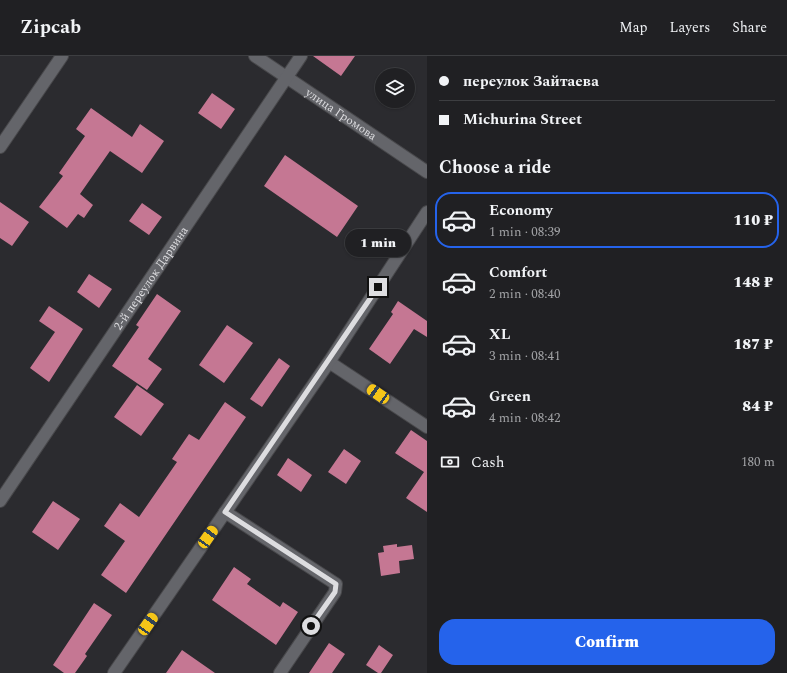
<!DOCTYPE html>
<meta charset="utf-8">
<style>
body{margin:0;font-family:Spectral,serif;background:#2d2d30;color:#f1f3f6;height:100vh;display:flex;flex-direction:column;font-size:15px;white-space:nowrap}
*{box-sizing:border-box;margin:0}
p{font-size:13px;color:#a2a3a6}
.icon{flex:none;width:22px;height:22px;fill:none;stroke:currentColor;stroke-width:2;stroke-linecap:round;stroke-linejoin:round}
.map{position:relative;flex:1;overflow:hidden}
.side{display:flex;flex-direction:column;background:#202023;width:360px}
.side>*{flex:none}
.banner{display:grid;align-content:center;height:88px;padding:0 12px;background:#202023}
.controls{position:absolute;left:375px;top:12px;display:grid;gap:8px}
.controls a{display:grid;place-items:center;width:40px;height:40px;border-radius:50%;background:#202023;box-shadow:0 1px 3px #0004,0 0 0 1px #3d3e41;font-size:20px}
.end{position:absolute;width:18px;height:18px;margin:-9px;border:5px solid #dddde0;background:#111;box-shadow:0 0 0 2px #111}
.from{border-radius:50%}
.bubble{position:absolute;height:28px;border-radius:14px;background:#202023;box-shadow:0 1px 3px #0004,0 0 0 1px #3d3e41;font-size:13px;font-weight:800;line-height:28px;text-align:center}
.car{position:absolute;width:12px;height:24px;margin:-12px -6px;border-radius:5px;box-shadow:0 0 3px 1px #0007;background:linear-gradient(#f5c518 24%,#345 0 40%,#f5c518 0 76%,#345 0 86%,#f5c518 0)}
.banner b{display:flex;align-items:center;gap:14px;height:38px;font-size:15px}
.banner b+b{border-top:1px solid #3d3e41}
.banner i{width:10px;height:10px;background:#f1f3f6}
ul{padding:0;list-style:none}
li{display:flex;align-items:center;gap:12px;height:56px;margin:0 8px 6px;padding:0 4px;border:2px solid transparent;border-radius:16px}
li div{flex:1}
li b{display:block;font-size:15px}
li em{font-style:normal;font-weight:800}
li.current{border-color:#2563eb}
li>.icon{width:36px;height:36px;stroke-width:1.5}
h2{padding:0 12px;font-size:18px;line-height:48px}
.pay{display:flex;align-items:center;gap:10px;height:44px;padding:0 12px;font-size:15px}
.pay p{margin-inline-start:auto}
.cta{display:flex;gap:8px;margin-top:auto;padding:8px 12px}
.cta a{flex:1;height:46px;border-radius:16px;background:#2563eb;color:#fff;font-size:16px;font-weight:800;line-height:46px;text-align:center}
header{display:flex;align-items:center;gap:24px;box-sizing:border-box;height:56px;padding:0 20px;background:#202023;border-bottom:1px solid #3d3e41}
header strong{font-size:19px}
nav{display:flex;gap:22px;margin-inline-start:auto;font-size:14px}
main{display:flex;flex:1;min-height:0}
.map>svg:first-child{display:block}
</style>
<header>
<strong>Zipcab</strong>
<nav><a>Map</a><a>Layers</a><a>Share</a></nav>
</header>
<main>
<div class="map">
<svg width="427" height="617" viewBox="0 0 427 617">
<rect width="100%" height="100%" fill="#2b2b2f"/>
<path fill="#c57793" d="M 313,0 L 355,0 L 341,20 Z
M 212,37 L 235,53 L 221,73 L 198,57 Z
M 91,52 L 132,81 L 140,68 L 164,85 L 142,117 L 110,95 L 80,138 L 93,149 L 84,162 L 78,158 L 67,172 L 39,151 L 63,120 L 59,117 L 85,80 L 76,73 Z
M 285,99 L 358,150 L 337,181 L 264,130 Z
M 0,146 L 29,166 L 12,190 L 0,182 Z
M 142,147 L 162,161 L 149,179 L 129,165 Z
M 89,218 L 112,233 L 99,252 L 77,236 Z
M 157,238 L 181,255 L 148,303 L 162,313 L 147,334 L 112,310 L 139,271 L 136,269 Z
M 398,245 L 427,265 L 427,281 L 414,273 L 390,308 L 369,293 L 393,258 L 391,256 Z
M 49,250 L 83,273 L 49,326 L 30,312 L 55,276 L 39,265 Z
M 227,269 L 253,287 L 224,327 L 199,309 Z
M 279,302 L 290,310 L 262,351 L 250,343 Z
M 137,329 L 164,348 L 141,380 L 114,361 Z
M 225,346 L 246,361 L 126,537 L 101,519 L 125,485 L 104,470 L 120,447 L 139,461 L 177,406 L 172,403 L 189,378 L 199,384 Z
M 411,374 L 427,385 L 427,456 L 406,442 L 424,416 L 395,397 Z
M 344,393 L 361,405 L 346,428 L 328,416 Z
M 288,402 L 312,419 L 301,436 L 277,419 Z
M 53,445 L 80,463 L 58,494 L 32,476 Z
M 397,488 L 397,491 L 412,489 L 414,503 L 399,505 L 400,517 L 381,520 L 378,497 L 384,496 L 383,490 Z
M 234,511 L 251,523 L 247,528 L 280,551 L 283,546 L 298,556 L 276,589 L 212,544 Z
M 94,547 L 112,559 L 85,598 L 87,600 L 75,617 L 64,617 L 53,609 Z
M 329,587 L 345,598 L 332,617 L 309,617 Z
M 379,589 L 393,599 L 381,617 L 378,617 L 366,609 Z
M 182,594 L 215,617 L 166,617 Z"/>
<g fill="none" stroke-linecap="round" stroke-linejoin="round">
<defs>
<g id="street">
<path id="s1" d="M 255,0 L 427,116"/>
<path d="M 0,91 L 62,0"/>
<path d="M 329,306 L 427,371"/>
<path id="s2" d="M 0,445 L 301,0"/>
<path d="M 225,456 L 336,528 L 335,536 L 280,617"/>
</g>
<path id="secondary" d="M 114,617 L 329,306 L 427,156"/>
</defs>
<use href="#street" stroke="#48484b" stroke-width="14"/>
<use href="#secondary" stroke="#48484b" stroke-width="14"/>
<use href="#street" stroke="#64656a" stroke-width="12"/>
<use href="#secondary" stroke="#64656a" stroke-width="12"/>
</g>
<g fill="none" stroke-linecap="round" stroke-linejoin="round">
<path stroke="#dddde0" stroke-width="5" d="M 311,570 L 335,536 L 336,528 L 225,456 L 378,231"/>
</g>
<g text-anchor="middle" stroke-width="4" stroke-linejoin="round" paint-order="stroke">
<g font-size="12" fill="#dddde0" stroke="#2b2b2f">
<text dy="4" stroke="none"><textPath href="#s1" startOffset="104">улица Громова</textPath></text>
<text dy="4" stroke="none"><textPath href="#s2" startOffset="269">2-й переулок Дарвина</textPath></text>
</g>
</g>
</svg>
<div class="controls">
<a><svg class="icon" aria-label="layers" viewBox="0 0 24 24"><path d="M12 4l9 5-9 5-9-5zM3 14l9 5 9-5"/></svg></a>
</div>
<i class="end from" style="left:311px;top:570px"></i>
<i class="end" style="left:378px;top:231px"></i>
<div class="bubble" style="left:345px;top:173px;width:66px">1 min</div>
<i class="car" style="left:378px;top:338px;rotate:304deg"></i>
<i class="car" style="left:208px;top:481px;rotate:35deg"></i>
<i class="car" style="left:148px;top:568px;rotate:35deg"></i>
</div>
<section class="side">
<div class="banner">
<b><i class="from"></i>переулок Зайтаева</b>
<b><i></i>Michurina Street</b>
</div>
<h2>Choose a ride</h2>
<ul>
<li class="current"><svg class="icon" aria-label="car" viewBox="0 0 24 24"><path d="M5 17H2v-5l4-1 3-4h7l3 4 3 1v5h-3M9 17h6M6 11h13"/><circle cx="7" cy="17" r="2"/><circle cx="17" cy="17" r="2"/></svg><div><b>Economy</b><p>1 min · 08:39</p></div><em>110 ₽</em></li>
<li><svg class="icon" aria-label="car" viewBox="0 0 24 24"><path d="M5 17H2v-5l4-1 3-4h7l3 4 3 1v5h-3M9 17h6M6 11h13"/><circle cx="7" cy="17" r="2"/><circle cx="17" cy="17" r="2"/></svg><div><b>Comfort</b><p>2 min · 08:40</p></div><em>148 ₽</em></li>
<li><svg class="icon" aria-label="car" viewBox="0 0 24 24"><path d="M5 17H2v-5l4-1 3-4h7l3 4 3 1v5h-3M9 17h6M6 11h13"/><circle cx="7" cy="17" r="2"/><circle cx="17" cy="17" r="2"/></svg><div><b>XL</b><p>3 min · 08:41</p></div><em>187 ₽</em></li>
<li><svg class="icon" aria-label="car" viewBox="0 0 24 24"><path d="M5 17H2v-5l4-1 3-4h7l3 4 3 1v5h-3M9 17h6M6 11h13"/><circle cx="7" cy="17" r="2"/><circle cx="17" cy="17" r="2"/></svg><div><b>Green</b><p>4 min · 08:42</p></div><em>84 ₽</em></li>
</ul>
<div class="pay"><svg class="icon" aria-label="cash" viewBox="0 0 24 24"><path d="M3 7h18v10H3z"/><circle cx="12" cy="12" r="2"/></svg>Cash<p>180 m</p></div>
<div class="cta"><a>Confirm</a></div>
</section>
</main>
